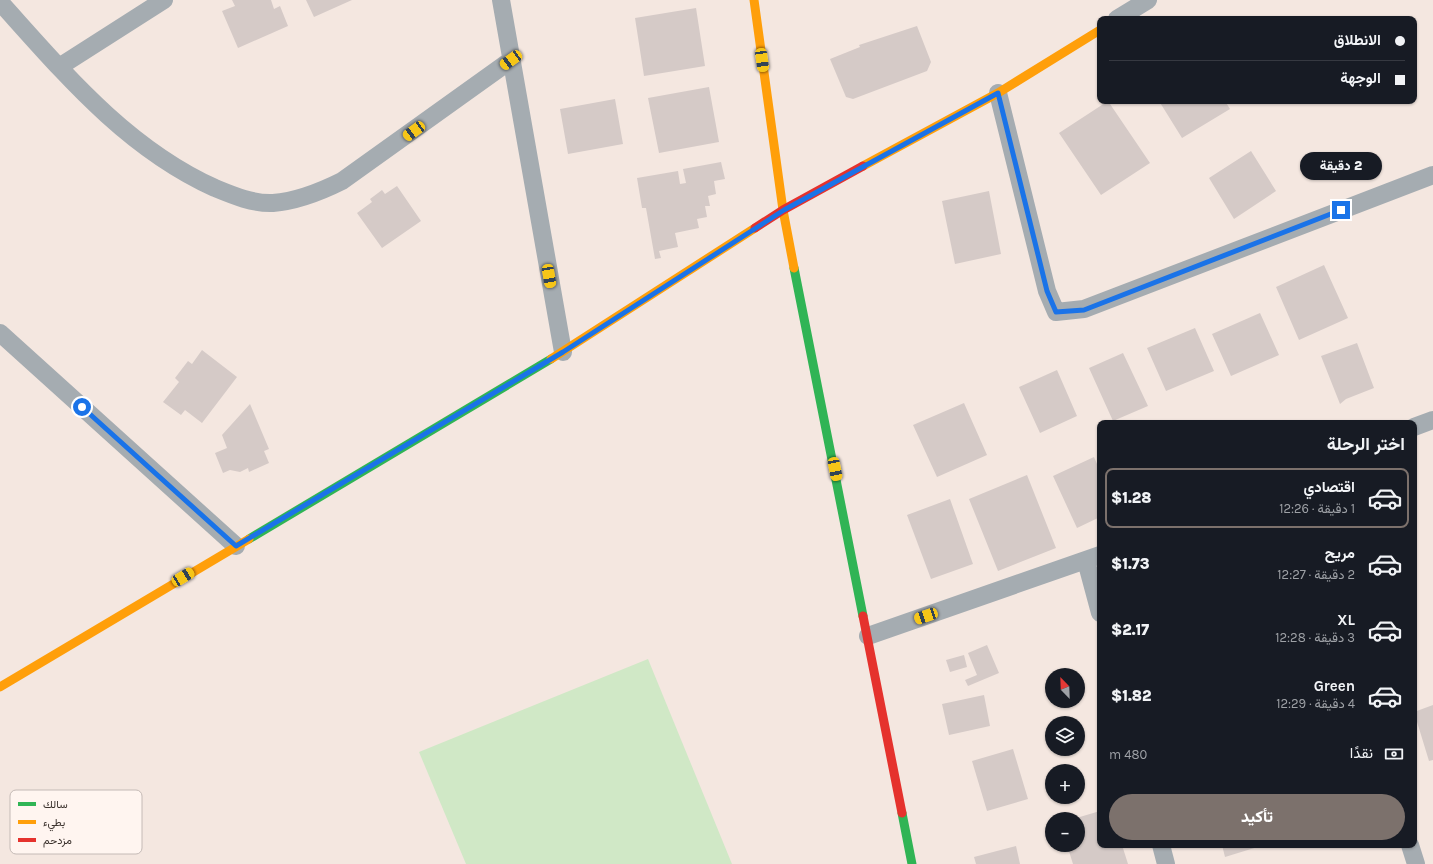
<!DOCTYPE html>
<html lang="ar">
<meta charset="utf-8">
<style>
body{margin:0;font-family:Karla,Vazirmatn,sans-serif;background:#20242c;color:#f1f3f6;direction:rtl;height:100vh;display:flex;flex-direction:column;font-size:15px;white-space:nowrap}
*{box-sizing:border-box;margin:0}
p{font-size:13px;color:#9ea1a6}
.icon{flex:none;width:22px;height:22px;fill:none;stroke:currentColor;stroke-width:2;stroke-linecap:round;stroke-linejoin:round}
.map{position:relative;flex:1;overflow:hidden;direction:ltr}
.drawer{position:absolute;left:1097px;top:420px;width:320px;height:428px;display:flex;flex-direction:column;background:#171b24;border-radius:8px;box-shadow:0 1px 3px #0004;direction:rtl}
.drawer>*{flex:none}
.banner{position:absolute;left:1097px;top:16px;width:320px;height:88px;border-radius:8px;box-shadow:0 1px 3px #0004;direction:rtl;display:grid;align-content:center;height:88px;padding:0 12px;background:#171b24}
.needle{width:26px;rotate:337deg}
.tools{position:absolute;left:1045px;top:668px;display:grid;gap:8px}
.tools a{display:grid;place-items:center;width:40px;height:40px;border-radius:50%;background:#171b24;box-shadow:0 1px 3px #0004;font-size:20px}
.end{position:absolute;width:18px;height:18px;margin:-9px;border:5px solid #1a73e8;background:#fff;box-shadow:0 0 0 2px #fff}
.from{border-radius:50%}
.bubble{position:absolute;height:28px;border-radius:14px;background:#171b24;box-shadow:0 1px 3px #0004;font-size:13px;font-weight:800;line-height:28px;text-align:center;direction:rtl}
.car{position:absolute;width:12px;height:24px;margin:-12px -6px;border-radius:5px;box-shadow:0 0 3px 1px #0007;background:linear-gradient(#f5c518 24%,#345 0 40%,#f5c518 0 76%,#345 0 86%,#f5c518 0)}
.banner b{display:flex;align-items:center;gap:14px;height:38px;font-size:15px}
.banner b+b{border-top:1px solid #363941}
.banner i{width:10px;height:10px;background:#f1f3f6}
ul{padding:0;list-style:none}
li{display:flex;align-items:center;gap:12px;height:60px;margin:0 8px 6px;padding:0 4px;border:2px solid transparent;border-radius:8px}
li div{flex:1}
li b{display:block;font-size:15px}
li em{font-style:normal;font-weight:800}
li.selected{border-color:#7c716c}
li>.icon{width:36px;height:36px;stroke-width:1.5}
h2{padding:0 12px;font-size:18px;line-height:48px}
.pay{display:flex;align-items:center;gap:10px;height:44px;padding:0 12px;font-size:15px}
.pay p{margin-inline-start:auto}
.primary-button{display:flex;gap:8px;margin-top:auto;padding:8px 12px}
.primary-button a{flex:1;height:46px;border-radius:24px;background:#7c716c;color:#fff;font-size:16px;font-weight:800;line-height:46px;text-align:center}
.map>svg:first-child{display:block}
</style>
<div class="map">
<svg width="1433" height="864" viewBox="0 0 1433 864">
<rect width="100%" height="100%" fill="#f4e7e0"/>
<path fill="#d0e8c6" d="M 648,659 L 732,864 L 466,864 L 419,752 Z"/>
<path fill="#d5cac7" d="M 232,0 L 271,0 L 274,9 L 280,6 L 288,26 L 238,48 L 222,11 L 235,6 Z
M 306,0 L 352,0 L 314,17 Z
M 696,8 L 705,66 L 644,76 L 635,18 Z
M 917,26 L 931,62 L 927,71 L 853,99 L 846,97 L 830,59 L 860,47 L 859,45 Z
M 709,87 L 719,142 L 659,153 L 648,98 Z
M 615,99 L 623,144 L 568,154 L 560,109 Z
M 1108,101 L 1150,163 L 1101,195 L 1059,133 Z
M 1159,101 L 1225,101 L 1230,109 L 1182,138 Z
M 1251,151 L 1276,191 L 1234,219 L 1209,178 Z
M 721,162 L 725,179 L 714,181 L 716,194 L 708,196 L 710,206 L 705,206 L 707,217 L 697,219 L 699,228 L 675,233 L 678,247 L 659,251 L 661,258 L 655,259 L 646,208 L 642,208 L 637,178 L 678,171 L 680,184 L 686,183 L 683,169 Z
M 397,186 L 421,221 L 382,248 L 357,213 L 372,202 L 370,199 L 382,190 L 385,194 Z
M 989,191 L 1001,254 L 955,264 L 942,201 Z
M 1324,265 L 1348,318 L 1299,340 L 1276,287 Z
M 1260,313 L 1279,355 L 1231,376 L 1212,334 Z
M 1195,328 L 1214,371 L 1166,391 L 1147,348 Z
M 1357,343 L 1374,388 L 1346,399 L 1340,404 L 1321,356 Z
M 202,350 L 237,377 L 202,423 L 185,410 L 181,415 L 163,402 L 179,382 L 175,378 L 188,361 L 192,364 Z
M 1123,353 L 1148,406 L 1113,421 L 1089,368 Z
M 1057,370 L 1077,416 L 1040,433 L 1019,387 Z
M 964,403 L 987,455 L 937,477 L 913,425 Z
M 250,404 L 269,449 L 264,451 L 269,463 L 249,472 L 248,468 L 240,472 L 230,470 L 223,473 L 215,453 L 227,448 L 222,435 Z
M 1094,457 L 1100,471 L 1100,517 L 1077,528 L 1053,476 Z
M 1027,475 L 1056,548 L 998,571 L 969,499 Z
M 950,499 L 973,564 L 931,579 L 907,515 Z
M 987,645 L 999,673 L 968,686 L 965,680 L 977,675 L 968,653 Z
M 964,655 L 967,667 L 950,672 L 946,660 Z
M 984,695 L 990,726 L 949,735 L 942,704 Z
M 1433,705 L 1433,760 L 1429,761 L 1414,712 Z
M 1013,749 L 1028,799 L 987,811 L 972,761 Z
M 1100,811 L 1100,845 L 1122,845 L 1128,864 L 1073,864 L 1067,845 L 1078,845 L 1078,819 L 1073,819 Z
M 1222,845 L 1264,845 L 1225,857 Z
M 1016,846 L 1020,864 L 976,864 L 974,857 Z"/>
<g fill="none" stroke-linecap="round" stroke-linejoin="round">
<path stroke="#a5acb1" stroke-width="18" d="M 501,0 L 563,352
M 0,2 C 64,73 126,148 215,188 C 232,195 253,204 273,203 C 298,201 320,192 342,181 L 511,60
M 1117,19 L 1148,0
M 59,67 L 164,0
M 998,93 L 1047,291 L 1056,312 L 1084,309 L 1433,175
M 0,333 L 236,546
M 1414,427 L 1433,420
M 1086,561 L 1100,613
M 868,636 L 1100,555
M 1161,845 L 1166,864
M 1410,845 L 1416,864"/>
<path stroke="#30b455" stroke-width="9" d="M 794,268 L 863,616
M 249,539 L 551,359
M 902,813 L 912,864"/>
<path stroke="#ff9f0a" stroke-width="9" d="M 754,0 L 783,210 L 794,268
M 863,166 L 998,93 L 1100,30
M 551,359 L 755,228
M 0,687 L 249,539"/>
<path stroke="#e5322d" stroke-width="9" d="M 755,228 L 783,210 L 863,166
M 863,616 L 902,813"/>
</g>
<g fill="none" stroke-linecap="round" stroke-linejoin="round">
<path stroke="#1a73e8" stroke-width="5" d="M 82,407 L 236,546 L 563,352 L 784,210 L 998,93 L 1047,291 L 1056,312 L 1084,310 L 1341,210"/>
</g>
<rect x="10" y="790" width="132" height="64" rx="6" fill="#fff5f0" stroke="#c4bab6" stroke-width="1"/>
<rect x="18" y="802" width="18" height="4" fill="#30b455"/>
<rect x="18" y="820" width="18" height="4" fill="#ff9f0a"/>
<rect x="18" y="838" width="18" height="4" fill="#e5322d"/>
<g font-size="11" fill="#3b322d">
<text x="43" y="808">سالك</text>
<text x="43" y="826">بطيء</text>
<text x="43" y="844">مزدحم</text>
</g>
</svg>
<div class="tools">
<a><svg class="needle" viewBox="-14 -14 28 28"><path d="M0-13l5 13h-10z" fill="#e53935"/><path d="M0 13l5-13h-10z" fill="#9ea1a6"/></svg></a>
<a><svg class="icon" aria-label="layers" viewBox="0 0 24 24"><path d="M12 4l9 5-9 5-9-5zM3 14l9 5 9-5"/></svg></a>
<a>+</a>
<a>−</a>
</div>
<i class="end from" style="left:82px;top:407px"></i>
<i class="end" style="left:1341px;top:210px"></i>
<div class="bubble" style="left:1300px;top:152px;width:82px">2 دقيقة</div>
<i class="car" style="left:511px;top:60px;rotate:234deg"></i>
<i class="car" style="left:762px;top:60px;rotate:172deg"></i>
<i class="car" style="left:414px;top:131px;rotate:234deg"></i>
<i class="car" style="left:549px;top:276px;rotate:170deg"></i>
<i class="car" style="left:835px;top:469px;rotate:169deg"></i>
<i class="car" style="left:183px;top:577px;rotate:59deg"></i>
<i class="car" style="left:926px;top:616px;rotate:251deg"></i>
<div class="banner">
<b><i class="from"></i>الانطلاق</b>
<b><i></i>الوجهة</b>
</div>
<section class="drawer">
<h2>اختر الرحلة</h2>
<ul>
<li class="selected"><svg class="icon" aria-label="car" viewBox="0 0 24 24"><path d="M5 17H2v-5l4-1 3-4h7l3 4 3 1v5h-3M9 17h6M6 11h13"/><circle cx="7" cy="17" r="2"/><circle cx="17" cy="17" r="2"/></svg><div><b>اقتصادي</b><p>1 دقيقة · 12:26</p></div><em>$1.28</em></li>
<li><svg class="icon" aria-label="car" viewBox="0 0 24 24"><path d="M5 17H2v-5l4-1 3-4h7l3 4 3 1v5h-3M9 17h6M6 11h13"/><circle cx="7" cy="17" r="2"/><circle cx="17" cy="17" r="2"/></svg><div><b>مريح</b><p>2 دقيقة · 12:27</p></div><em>$1.73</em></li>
<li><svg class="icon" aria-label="car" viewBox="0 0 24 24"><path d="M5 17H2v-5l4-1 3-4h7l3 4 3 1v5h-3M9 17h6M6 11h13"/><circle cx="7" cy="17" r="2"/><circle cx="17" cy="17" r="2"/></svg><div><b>XL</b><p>3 دقيقة · 12:28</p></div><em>$2.17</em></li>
<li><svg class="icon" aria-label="car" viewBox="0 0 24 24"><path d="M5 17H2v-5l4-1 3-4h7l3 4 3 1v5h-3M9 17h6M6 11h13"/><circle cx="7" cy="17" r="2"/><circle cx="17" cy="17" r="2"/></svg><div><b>Green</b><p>4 دقيقة · 12:29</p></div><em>$1.82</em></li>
</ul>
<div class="pay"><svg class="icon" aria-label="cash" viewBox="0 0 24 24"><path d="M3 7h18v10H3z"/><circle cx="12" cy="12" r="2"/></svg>نقدًا<p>480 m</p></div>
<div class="primary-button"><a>تأكيد</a></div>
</section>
</div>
